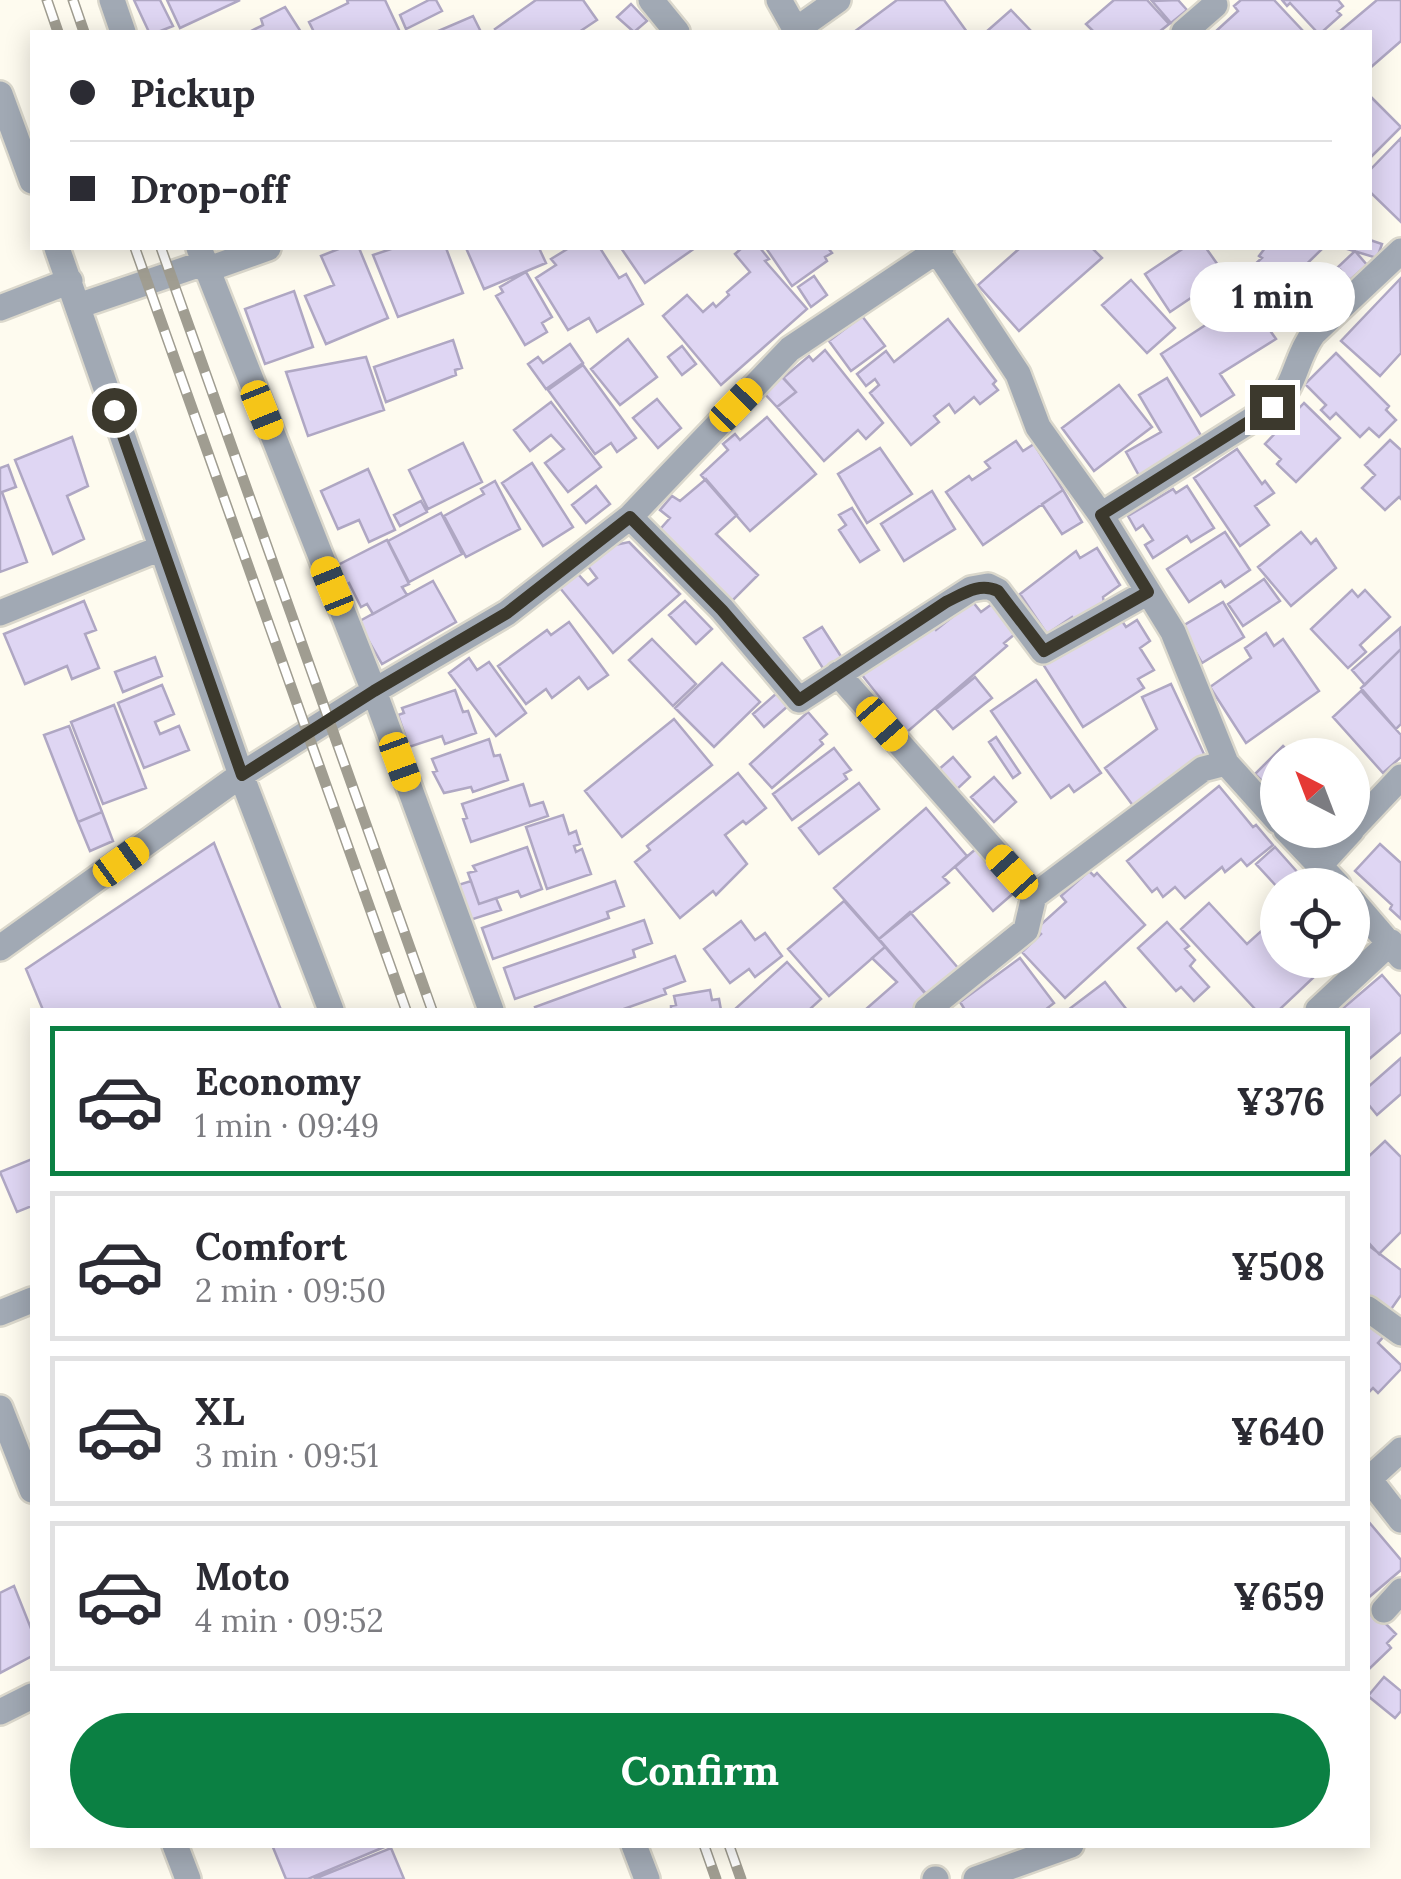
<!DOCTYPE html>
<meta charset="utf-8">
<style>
body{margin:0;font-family:Lora,serif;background:#f2f2f3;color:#2b2b33;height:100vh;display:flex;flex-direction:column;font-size:38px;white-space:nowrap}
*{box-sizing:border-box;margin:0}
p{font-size:32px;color:#7c7c81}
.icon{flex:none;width:55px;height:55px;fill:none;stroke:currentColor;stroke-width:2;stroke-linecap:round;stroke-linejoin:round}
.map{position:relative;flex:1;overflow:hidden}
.drawer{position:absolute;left:30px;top:1008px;width:1340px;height:840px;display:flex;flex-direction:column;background:#fff;border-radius:0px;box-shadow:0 5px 25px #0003}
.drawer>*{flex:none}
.banner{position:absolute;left:30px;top:30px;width:1342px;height:220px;border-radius:0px;box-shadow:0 5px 25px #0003;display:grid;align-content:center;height:220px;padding:0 40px;background:#fff}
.needle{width:65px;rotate:318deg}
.tools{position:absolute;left:1260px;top:738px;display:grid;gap:20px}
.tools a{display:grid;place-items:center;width:110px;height:110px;border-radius:50%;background:#fff;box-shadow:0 5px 25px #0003;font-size:50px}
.end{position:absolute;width:45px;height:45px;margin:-22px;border:12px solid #3c392d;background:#fff;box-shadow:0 0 0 5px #fff}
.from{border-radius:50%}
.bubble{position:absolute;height:70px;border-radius:35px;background:#fff;box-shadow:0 5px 25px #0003;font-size:32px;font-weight:800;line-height:70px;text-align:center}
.car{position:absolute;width:30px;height:60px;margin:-30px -15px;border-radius:12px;box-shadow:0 0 8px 2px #0007;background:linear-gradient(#f5c518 24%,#345 0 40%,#f5c518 0 76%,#345 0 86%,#f5c518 0)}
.banner b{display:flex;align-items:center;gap:35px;height:95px;font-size:38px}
.banner b+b{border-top:2px solid #e1e1e2}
.banner i{width:25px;height:25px;background:#2b2b33}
ul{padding:18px 0 0;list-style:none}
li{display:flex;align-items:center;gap:30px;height:150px;margin:0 20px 15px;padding:0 20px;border:5px solid #e1e1e2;border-radius:0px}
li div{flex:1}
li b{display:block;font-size:38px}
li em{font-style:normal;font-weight:800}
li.on{border-color:#0b8043}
li>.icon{width:90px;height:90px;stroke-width:1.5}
.button{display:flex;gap:20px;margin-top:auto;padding:20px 40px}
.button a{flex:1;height:115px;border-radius:60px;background:#0b8043;color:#fff;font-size:40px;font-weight:800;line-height:115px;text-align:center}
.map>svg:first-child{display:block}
</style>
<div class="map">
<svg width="1401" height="1879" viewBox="0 0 1401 1879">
<rect width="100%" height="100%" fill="#fefbef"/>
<path fill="#dfd6f3" stroke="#afa7c3" stroke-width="2.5" d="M 134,0 L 160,0 L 173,26 L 158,32 L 149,32 Z
M 167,0 L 240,0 L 180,28 Z
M 347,0 L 385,0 L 400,32 L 314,32 L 309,22 L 348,3 Z
M 429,0 L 436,0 L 442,11 L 406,29 L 400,15 Z
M 536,0 L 583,0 L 597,20 L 579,32 L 497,32 L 495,29 Z
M 897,0 L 944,0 L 967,32 L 854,32 Z
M 1114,0 L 1147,0 L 1169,24 L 1159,32 L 1094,32 L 1086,24 Z
M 1178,0 L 1187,10 L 1171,23 L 1152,1 Z
M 1241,0 L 1274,0 L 1304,32 L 1215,32 L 1238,11 L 1234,6 Z
M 1282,0 L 1338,0 L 1343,6 L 1337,11 L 1341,15 L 1322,32 L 1317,32 L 1290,3 L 1287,6 Z
M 1377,0 L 1401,0 L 1401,41 L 1370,68 L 1370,32 L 1339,32 Z
M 631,4 L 647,21 L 634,32 L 617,17 Z
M 285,7 L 301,32 L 249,32 L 263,25 L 261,19 Z
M 1011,10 L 1032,32 L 986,32 Z
M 473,16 L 481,32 L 436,32 Z
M 1370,96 L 1401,127 L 1370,158 Z
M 1401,138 L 1401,222 L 1370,192 L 1370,170 Z
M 1370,240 L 1382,244 L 1377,258 L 1344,248 L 1370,248 Z
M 341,248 L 359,248 L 388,318 L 326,344 L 305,296 L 334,285 L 321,256 Z
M 394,248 L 446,248 L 463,293 L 398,317 L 373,255 Z
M 466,248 L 539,248 L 546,263 L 484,289 Z
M 569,248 L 600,248 L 619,278 L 626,274 L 643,304 L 597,332 L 589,318 L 568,330 L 536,278 L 556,265 L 551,259 Z
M 621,248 L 695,248 L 645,283 Z
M 742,248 L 760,248 L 769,259 L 765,261 L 807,309 L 721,385 L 663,316 L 687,295 L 703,312 L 713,303 L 716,307 L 729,295 L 727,292 L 750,272 L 735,254 Z
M 766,248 L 828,248 L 832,253 L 825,257 L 827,261 L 792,286 Z
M 1020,248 L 1092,248 L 1102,258 L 1019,331 L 978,285 Z
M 1184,248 L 1206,248 L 1225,275 L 1170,312 L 1145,274 Z
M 1265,248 L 1323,248 L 1279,291 L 1254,265 L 1262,258 L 1259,256 Z
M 1355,251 L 1367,265 L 1350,280 L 1338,267 Z
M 526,272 L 552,317 L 542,323 L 547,332 L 525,345 L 496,296 L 503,292 L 500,287 Z
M 814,276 L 827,295 L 811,307 L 798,287 Z
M 1400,279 L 1401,353 L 1380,376 L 1341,341 Z
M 1131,280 L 1175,328 L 1147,353 L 1102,305 Z
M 294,291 L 313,347 L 265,364 L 245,309 Z
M 1247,298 L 1276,339 L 1220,374 L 1234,395 L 1201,416 L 1161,354 Z
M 862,316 L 885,346 L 851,371 L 829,341 Z
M 948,319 L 996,381 L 993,384 L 998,390 L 980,404 L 974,397 L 955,413 L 949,404 L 934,416 L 939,422 L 911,445 L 870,393 L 879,385 L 875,379 L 866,386 L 857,374 L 886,351 L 894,362 Z
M 628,339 L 657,377 L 620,405 L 591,369 Z
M 453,340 L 462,368 L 455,370 L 456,375 L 386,402 L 374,367 Z
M 570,344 L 583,363 L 546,389 L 528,364 L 538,357 L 543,363 Z
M 682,346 L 696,364 L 682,375 L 668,357 Z
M 825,350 L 883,423 L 866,439 L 858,430 L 824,461 L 777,407 L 796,392 L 783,378 L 809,356 L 813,361 Z
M 1336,353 L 1389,406 L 1386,410 L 1396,420 L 1379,437 L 1369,428 L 1360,437 L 1336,413 L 1330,419 L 1321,410 L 1326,405 L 1305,384 Z
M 366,357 L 384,410 L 308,436 L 286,372 Z
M 583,365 L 636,438 L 617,452 L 611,443 L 595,454 L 548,390 Z
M 781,375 L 796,392 L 777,407 L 763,392 Z
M 1167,378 L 1206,444 L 1142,481 L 1126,452 L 1161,432 L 1139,395 Z
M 1119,385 L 1152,427 L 1094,471 L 1062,428 Z
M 657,399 L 681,428 L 658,448 L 633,418 Z
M 551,402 L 601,467 L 568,492 L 545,463 L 564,449 L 551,435 L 530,451 L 514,430 Z
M 1304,403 L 1340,438 L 1296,482 L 1277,464 L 1281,459 L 1265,444 Z
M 767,417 L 816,474 L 750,531 L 701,475 L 728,450 L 723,444 L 735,434 L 740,440 Z
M 72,437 L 88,486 L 67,496 L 84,539 L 53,554 L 15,460 Z
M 1390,440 L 1401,450 L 1401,499 L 1399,497 L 1385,510 L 1362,488 L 1375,475 L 1365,465 Z
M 1016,441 L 1023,451 L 1034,444 L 1063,490 L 983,545 L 946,492 L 969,476 L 972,480 L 990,468 L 985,462 Z
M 463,443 L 482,482 L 428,509 L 409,470 Z
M 880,448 L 912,494 L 867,523 L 838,474 Z
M 1237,449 L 1262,484 L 1265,481 L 1274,493 L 1255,506 L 1269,525 L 1240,546 L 1194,478 Z
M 532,463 L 573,527 L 543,546 L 502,483 Z
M 8,465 L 16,487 L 2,492 L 27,562 L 0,572 L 0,468 Z
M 368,469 L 395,530 L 369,542 L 359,520 L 338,529 L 321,491 Z
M 706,479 L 737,515 L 716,534 L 758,575 L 724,609 L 655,535 L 670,518 L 660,510 L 672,496 L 680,501 Z
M 495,481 L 520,529 L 466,557 L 444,516 L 484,494 L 481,489 Z
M 596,486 L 610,504 L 586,523 L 572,505 Z
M 1187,486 L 1214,528 L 1191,542 L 1187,536 L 1153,558 L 1145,545 L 1153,540 L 1143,525 L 1136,530 L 1128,516 L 1173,489 L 1176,493 Z
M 1063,490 L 1082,522 L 1062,534 L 1042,504 Z
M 932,491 L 955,529 L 904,561 L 881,524 Z
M 421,501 L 427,512 L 400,526 L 394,515 Z
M 852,508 L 879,550 L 860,562 L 839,530 L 846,525 L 839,515 Z
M 441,513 L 462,554 L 409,582 L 388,541 Z
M 1225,532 L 1250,570 L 1225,587 L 1221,581 L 1189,602 L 1167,569 Z
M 1301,532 L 1311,544 L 1316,539 L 1336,568 L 1291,606 L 1258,567 Z
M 387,540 L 409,584 L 402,587 L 407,595 L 373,614 L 367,604 L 361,607 L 349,583 L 344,586 L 334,567 Z
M 629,542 L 680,594 L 613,653 L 560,588 L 577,573 L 588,585 L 597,578 L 587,565 L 615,545 Z
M 1097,548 L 1120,585 L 1103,597 L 1104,603 L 1074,621 L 1072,617 L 1047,634 L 1020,594 L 1076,551 L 1080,558 Z
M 1264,579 L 1280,601 L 1243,626 L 1228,604 Z
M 433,581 L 456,622 L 382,664 L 358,622 Z
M 1352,590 L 1358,597 L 1365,590 L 1390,617 L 1360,645 L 1366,652 L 1348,668 L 1311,629 Z
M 84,601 L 96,630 L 85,634 L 99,668 L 72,679 L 67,666 L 25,684 L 4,634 Z
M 685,601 L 712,629 L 696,644 L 669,615 Z
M 972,601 L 981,612 L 992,604 L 1015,634 L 1004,643 L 1007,646 L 907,732 L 862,675 L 929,621 L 936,630 Z
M 1223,602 L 1244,637 L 1202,663 L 1181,627 Z
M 1120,618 L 1126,627 L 1137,620 L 1150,641 L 1140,648 L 1154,670 L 1138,679 L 1144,688 L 1083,727 L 1041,661 Z
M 569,622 L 608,675 L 588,689 L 579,677 L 552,698 L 546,689 L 526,704 L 498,666 L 547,630 L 551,635 Z
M 822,627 L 842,658 L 824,670 L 804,638 Z
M 1400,628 L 1401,649 L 1365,685 L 1352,670 Z
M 1266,633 L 1274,646 L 1283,639 L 1319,691 L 1246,743 L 1210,687 L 1251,658 L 1245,648 Z
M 652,639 L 696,684 L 673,706 L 629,660 Z
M 1401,649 L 1401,724 L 1396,729 L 1361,688 Z
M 155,657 L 162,676 L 123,692 L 115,672 Z
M 469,658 L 477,670 L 489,662 L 526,713 L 496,736 L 449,673 Z
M 722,663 L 760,702 L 714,747 L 675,708 Z
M 975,677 L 992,698 L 953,729 L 936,709 Z
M 1036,680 L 1101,773 L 1074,792 L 1069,785 L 1051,798 L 991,711 Z
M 1171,684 L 1204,754 L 1134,807 L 1105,768 L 1157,729 L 1142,697 Z
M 162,685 L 174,714 L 155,722 L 160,734 L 179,726 L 189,750 L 144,768 L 118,703 Z
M 455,690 L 463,712 L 468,711 L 476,733 L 445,744 L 442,736 L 409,747 L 398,715 L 404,713 L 402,708 Z
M 1361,691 L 1401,735 L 1401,757 L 1383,773 L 1333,717 Z
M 778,692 L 789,705 L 764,727 L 753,714 Z
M 114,705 L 146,788 L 103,804 L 71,722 Z
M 808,712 L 827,734 L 820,740 L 823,744 L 772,788 L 750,764 Z
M 674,719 L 712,765 L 622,837 L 585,791 Z
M 69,726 L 102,812 L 78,822 L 44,735 Z
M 996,737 L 1020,773 L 1013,778 L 989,742 Z
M 489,739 L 494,756 L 500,755 L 508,780 L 473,792 L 471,787 L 444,793 L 433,772 L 437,771 L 432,759 Z
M 1283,746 L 1292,755 L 1278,755 L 1278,797 L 1255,774 Z
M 834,748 L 851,770 L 844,774 L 847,779 L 792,820 L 773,794 Z
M 953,757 L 970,777 L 954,792 L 937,771 Z
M 738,773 L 766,808 L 746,824 L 743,821 L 725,835 L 747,864 L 716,895 L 713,891 L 680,918 L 635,862 L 650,850 L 647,846 Z
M 994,777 L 1016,802 L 994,822 L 971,797 Z
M 859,783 L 879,809 L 819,854 L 799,828 Z
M 523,784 L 530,806 L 543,802 L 548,816 L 471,842 L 463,819 L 467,818 L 462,804 Z
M 1219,786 L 1253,827 L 1256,825 L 1273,845 L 1247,866 L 1241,859 L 1225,872 L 1222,867 L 1185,898 L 1175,887 L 1163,897 L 1157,888 L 1152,892 L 1127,861 Z
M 926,808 L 967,856 L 943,877 L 949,883 L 879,939 L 834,888 Z
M 102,812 L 113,841 L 90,851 L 78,822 Z
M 563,815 L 569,834 L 576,831 L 580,844 L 574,846 L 576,852 L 582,849 L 591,874 L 547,889 L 526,827 Z
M 214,843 L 281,1010 L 43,1010 L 26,969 Z
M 1380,844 L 1401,863 L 1401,919 L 1390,909 L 1392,905 L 1355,871 Z
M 527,847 L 542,889 L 521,897 L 518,891 L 479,904 L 468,873 L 476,871 L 473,866 Z
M 978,847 L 1016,891 L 993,911 L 955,867 Z
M 1275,847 L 1300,875 L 1288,885 L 1278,885 L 1278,888 L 1256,864 Z
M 1089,871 L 1094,876 L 1097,873 L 1145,925 L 1065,998 L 1022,952 L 1041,934 L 1036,929 L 1066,902 L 1061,896 Z
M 471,881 L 479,904 L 496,898 L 501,910 L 470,920 L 458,885 Z
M 615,881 L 624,906 L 607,912 L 609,918 L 493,959 L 482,928 Z
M 844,901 L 885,947 L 829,996 L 788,949 Z
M 1209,903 L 1247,944 L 1278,916 L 1278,960 L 1298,960 L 1314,977 L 1279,1010 L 1256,1010 L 1181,929 Z
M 910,912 L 959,969 L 928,996 L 879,939 Z
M 644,920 L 652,943 L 633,950 L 635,957 L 515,999 L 504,968 Z
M 741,921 L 755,940 L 765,933 L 782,956 L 755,977 L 749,969 L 730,983 L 704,949 Z
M 1167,922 L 1189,946 L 1185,949 L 1195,960 L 1190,966 L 1209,987 L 1194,1001 L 1181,987 L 1176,991 L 1138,948 Z
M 885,947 L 928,997 L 912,1010 L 865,1010 L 897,982 L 872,958 Z
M 675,956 L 685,981 L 664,989 L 666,994 L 621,1010 L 536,1010 L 535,1007 Z
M 1020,958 L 1054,1003 L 1045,1010 L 965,1010 L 960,1002 Z
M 787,962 L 821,999 L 809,1010 L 734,1010 Z
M 1382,975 L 1401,997 L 1401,1032 L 1368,1060 L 1368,1010 L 1341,1010 Z
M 1105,982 L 1127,1010 L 1068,1010 Z
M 710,990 L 712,1000 L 719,999 L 721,1010 L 671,1010 L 671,1006 L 676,1005 L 674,996 Z
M 1401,1058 L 1401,1094 L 1377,1115 L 1368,1104 L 1368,1087 Z
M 1385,1141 L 1401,1157 L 1401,1232 L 1379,1254 L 1368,1242 L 1368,1157 Z
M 32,1159 L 32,1206 L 17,1212 L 0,1172 Z
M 1368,1245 L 1401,1270 L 1401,1295 L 1387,1315 L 1368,1300 Z
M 1368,1320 L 1386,1334 L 1378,1343 L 1401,1365 L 1401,1369 L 1378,1393 L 1373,1388 L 1368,1393 Z
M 1368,1521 L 1401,1560 L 1401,1570 L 1368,1598 Z
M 14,1586 L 32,1631 L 32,1656 L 0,1673 L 0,1593 Z
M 1373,1611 L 1396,1634 L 1387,1643 L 1391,1648 L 1368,1670 L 1368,1617 Z
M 1384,1677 L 1401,1691 L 1401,1711 L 1395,1718 L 1368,1696 Z
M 272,1845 L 389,1845 L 308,1879 L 286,1879 Z
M 391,1848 L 404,1879 L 314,1879 Z"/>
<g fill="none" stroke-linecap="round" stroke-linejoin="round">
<defs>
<path id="minor" d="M 112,0 L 123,32
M 651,0 L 677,32
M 779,0 L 797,32
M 793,32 L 838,0
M 1184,32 L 1215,5
M 0,94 L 32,181
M 57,248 L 241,775 L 331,1010
M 199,248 L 374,691 L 491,1010
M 935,248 L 1018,374 L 1038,427 L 1101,515 L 1173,632 L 1226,763 L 1278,821
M 206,270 L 268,248
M 78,306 L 204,263
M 0,308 L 70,281
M 1101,515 L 1272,407 C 1297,386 1294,360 1313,334 L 1401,251
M 630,517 L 722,609 L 799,700 L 971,589 L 988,586 L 998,591 L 1043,651 L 1148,592
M 0,613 L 161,548
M 838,674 L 1034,896
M 1352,829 L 1401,777
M 1286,830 L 1338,885
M 1320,865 L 1352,830
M 1352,900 L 1401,957
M 0,948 L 241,775 L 374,691 L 507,613 L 630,517 L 790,349 L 941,248
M 927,1010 L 1026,930 L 1034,896 L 1203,769 L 1226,763
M 1318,1010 L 1391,942
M 1368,1309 L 1401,1333
M 0,1313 L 32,1300
M 0,1408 L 32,1490
M 1401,1450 L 1369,1479 L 1401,1520
M 1384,1610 L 1401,1591
M 0,1712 L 32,1696
M 175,1845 L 188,1879
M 634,1845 L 647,1879
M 935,1879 L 936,1879
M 976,1879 L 1071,1845"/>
</defs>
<use href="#minor" stroke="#dbd8cc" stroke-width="30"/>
<use href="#minor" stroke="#a1a9b4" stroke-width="25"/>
<defs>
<path id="rail" d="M 47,0 L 58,32
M 73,0 L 84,32
M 135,248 L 406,1010
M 161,248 L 432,1010
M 704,1845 L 716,1879
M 729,1845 L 741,1879"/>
</defs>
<use href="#rail" stroke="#a09d91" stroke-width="11"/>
<use href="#rail" stroke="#fff" stroke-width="8" stroke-dasharray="22" stroke-linecap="butt"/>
</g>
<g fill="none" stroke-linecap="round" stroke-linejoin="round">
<path stroke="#3c392d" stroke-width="12" d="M 114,410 L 242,775 L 374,691 L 507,613 L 630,517 L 722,610 L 799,700 L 946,602 C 963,594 979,582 998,591 L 1044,651 L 1148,592 L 1101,515 L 1272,407"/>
</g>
</svg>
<div class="tools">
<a><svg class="needle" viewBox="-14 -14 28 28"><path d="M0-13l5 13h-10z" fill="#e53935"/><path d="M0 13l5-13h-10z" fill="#7c7c81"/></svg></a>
<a><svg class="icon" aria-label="locate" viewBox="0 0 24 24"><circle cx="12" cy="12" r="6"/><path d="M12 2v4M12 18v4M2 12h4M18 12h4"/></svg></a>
</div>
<i class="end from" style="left:114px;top:410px"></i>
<i class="end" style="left:1272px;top:407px"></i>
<div class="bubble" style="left:1190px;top:262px;width:165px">1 min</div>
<i class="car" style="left:736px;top:405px;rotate:44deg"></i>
<i class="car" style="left:262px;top:410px;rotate:158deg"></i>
<i class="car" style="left:332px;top:586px;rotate:338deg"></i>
<i class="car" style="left:882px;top:724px;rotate:139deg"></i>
<i class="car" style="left:400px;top:762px;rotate:160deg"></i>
<i class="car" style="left:121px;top:862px;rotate:54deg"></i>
<i class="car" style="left:1012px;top:872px;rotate:318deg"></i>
<div class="banner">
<b><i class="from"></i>Pickup</b>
<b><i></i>Drop-off</b>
</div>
<section class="drawer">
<ul>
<li class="on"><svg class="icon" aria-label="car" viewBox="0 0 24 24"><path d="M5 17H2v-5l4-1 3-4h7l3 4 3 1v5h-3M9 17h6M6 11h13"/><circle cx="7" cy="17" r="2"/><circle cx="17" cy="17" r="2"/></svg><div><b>Economy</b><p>1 min · 09:49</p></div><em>¥376</em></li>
<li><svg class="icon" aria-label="car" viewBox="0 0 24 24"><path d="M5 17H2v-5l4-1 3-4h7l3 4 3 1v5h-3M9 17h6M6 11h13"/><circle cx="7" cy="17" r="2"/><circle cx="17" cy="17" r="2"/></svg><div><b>Comfort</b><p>2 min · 09:50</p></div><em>¥508</em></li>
<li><svg class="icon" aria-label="car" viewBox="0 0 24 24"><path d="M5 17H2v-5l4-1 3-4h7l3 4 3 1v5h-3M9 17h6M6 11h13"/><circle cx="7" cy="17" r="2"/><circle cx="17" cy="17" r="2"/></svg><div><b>XL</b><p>3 min · 09:51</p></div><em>¥640</em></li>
<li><svg class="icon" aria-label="car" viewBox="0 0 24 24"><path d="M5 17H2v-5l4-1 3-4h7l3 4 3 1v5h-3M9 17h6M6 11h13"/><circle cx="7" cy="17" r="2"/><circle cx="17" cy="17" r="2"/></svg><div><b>Moto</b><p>4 min · 09:52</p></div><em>¥659</em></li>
</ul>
<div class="button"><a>Confirm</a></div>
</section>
</div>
